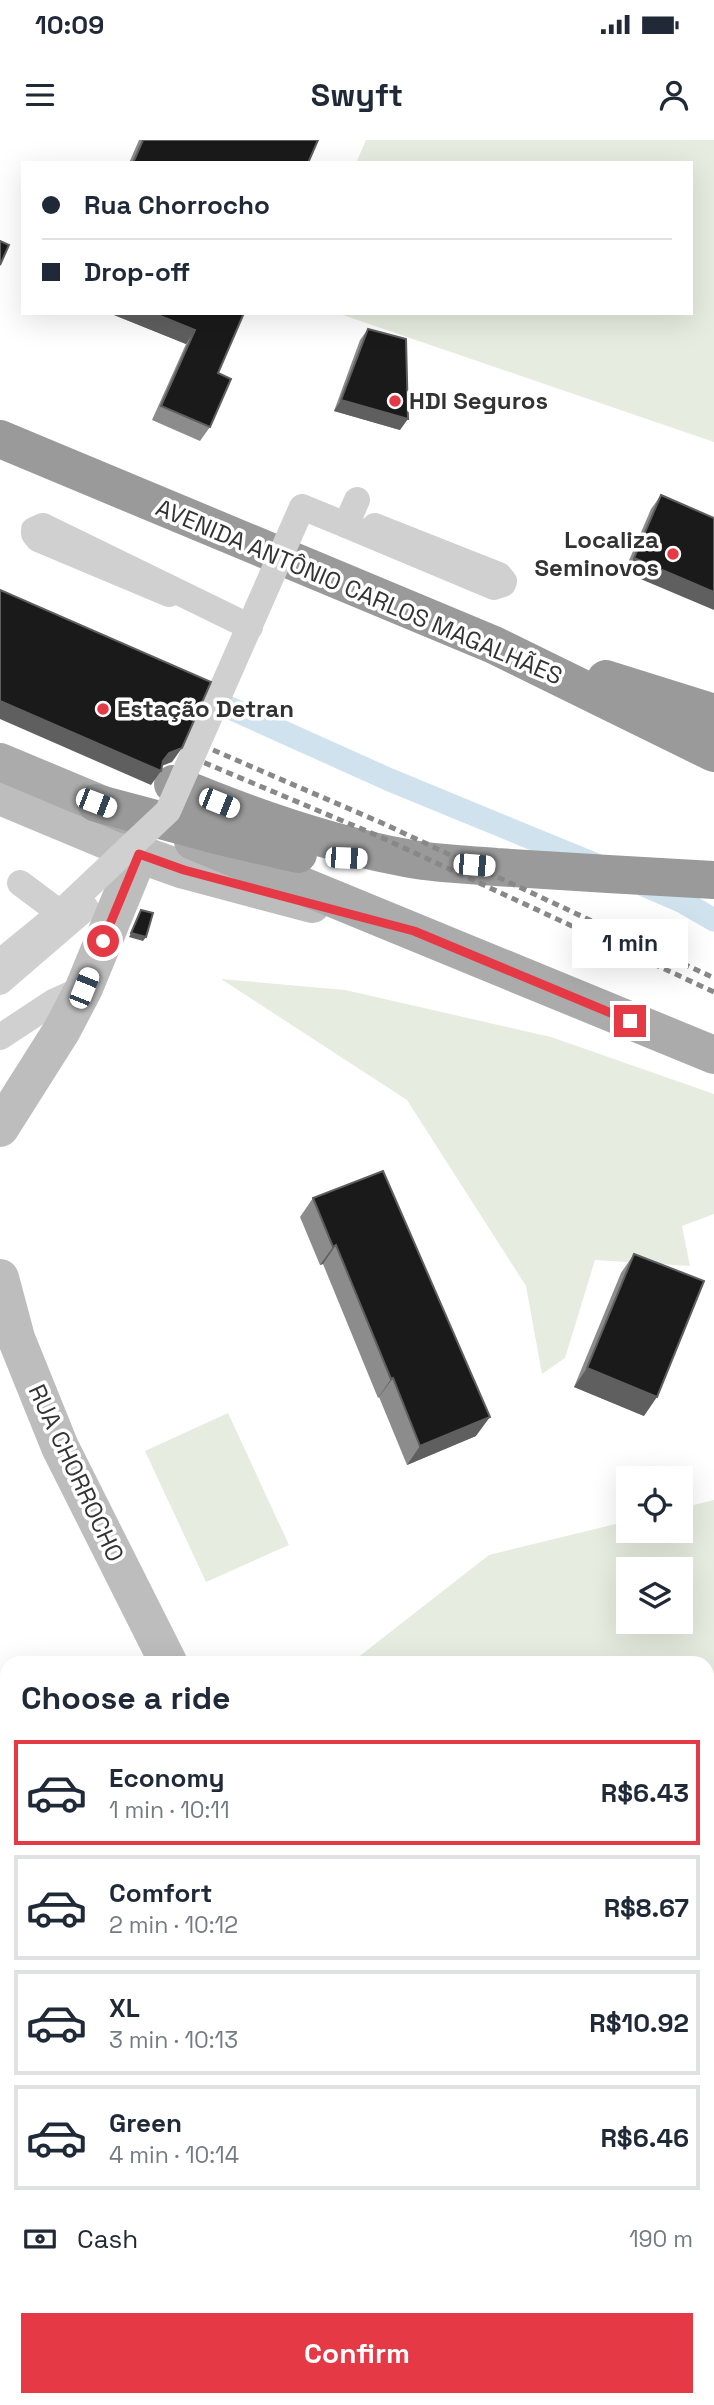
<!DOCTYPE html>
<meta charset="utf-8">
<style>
body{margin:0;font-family:"Space Grotesk",sans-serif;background:#f6f6f7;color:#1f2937;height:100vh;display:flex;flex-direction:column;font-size:26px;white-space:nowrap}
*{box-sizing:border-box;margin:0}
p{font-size:23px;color:#747a83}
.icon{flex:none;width:38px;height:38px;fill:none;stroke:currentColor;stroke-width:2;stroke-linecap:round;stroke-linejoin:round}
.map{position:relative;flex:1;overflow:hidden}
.details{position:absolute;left:0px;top:1516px;width:714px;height:751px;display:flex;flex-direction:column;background:#fff;border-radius:21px 21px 0 0;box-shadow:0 7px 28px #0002}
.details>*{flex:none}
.hud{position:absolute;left:21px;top:21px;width:672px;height:154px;border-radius:0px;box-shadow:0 7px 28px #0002;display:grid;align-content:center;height:154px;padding:0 21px;background:#fff}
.buttons{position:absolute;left:616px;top:1326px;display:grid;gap:14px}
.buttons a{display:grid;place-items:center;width:77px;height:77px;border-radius:0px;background:#fff;box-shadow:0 7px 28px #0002;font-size:35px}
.end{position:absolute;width:32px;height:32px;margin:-16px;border:9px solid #e63946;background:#fff;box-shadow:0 0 0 4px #fff}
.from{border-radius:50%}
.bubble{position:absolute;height:49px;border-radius:0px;background:#fff;box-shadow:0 7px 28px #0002;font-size:23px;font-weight:700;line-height:49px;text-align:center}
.car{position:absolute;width:21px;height:42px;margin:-21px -10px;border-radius:9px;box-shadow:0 0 5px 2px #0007;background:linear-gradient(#fff 24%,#345 0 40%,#fff 0 76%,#345 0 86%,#fff 0)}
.hud b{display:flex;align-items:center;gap:24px;height:66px;font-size:26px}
.hud b+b{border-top:2px solid #e0e1e3}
.hud i{width:18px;height:18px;background:#1f2937}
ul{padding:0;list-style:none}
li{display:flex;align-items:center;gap:21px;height:105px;margin:0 14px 10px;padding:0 7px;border:4px solid #e0e1e3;border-radius:0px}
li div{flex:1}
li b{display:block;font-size:26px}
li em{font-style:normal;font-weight:700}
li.active{border-color:#e63946}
li>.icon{width:63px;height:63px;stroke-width:1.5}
h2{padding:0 21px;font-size:32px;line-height:84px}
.pay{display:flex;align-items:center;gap:18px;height:77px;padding:0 21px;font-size:26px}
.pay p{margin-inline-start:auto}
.cta{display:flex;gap:14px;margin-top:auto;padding:14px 21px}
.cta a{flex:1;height:80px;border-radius:0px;background:#e63946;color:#fff;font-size:28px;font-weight:700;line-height:80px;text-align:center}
.status{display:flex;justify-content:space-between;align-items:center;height:49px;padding:0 35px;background:#fff;direction:ltr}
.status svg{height:19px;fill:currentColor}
header{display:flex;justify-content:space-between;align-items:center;height:91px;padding:0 21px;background:#fff;font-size:32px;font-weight:700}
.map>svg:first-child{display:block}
</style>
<div class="status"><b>10:09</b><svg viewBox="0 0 49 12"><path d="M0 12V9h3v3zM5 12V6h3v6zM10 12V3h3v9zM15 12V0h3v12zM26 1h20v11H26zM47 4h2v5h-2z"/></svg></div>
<header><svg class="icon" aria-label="menu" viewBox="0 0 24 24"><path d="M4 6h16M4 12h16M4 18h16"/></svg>Swyft<svg class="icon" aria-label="person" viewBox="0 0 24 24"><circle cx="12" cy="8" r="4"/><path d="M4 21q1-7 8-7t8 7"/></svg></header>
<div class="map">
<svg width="714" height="2265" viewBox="0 0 714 2265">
<rect width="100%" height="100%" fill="#fff"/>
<path fill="#e6ecdf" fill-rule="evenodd" d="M 366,0 L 714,0 L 714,302 L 337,173 L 691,173 L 691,23 L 356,23 Z
M 221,839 L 345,850 L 551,897 L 714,954 L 714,1074 L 682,1086 L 690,1126 L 595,1120 L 565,1218 L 542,1234 L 526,1146 L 407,960 Z
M 228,1273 L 289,1405 L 206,1442 L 145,1311 Z
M 714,1360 L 714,1885 L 707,1886 L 707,1522 L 352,1522 L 489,1415 L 628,1381 L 628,1391 L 681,1391 L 681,1368 ZM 628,1430 L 681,1430 L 681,1482 L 628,1482 Z
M 7,1751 L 7,1994 L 0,1999 L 0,1757 Z"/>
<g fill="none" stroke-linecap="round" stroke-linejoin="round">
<path stroke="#cfe2ee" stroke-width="23" d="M 201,555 L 390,640 L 594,724
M 641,744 L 683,762 L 714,780"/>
<path stroke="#d0d0d0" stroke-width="26" d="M 346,385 L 494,447 L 503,444 L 504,441 L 499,435 L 375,386
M 169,454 L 38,399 L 34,394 L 34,390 L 43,386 L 250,487
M 0,822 L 60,773 L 20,743
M 0,842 L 86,768
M 0,897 L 55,861 L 84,848
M 707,2137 L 714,2145
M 456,2259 L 460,2265"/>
<path stroke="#bdbdbd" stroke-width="38" d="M 0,656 L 139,714 L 184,730 L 312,764
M 0,988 L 62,890 L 84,848 L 139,714
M 0,1138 L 16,1198 L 60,1307 L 168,1522
M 707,1942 L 714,1946"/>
<path stroke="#ababab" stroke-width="38" d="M 0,622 L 127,675
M 193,701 L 714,915"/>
<path stroke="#9a9a9a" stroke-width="38" d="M 0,299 L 494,505 L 714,613
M 606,539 L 714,573
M 173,644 C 249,676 325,703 406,718 C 435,724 466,724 496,727 C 569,732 641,736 714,740
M 96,663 L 220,696 L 298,714"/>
<path stroke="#888" stroke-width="5" stroke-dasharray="7 5" stroke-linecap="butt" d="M 169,591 L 382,683 L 714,838
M 160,604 L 376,695 L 714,852"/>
<path stroke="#d0d0d0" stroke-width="26" d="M 60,773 L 168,671 L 302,367 L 346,385 L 357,360"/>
</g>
<path fill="#8c8c8c" d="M 139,0 L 318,0 L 308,23 L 129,23 Z
M 109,173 L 244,173 L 218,233 L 210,287 L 200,301 L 152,280 L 186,204 Z
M 368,189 L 400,290 L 334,271 L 360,200 Z
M 661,355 L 714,378 L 624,432 L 651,369 Z
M 313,1058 L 476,1296 L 407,1325 L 379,1257 L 378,1258 L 323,1124 L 320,1125 L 300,1077 Z
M 634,1114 L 644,1276 L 574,1247 L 621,1133 Z"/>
<path fill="#5f5f5f" d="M 109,173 L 153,173 L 195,190 L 186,204 Z
M 341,260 L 408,279 L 400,290 L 334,271 Z
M 634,418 L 714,452 L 714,470 L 624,432 Z
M 0,561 L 169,613 L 182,608 L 172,622 L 159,627 L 161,631 L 151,645 L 0,579 Z
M 131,793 L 146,797 L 143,801 L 129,797 Z
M 336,1105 L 323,1124 L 320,1125 L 333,1107 Z
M 587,1228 L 657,1257 L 644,1276 L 574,1247 Z
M 393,1238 L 379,1257 L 378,1258 L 391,1239 Z
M 490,1277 L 476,1296 L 407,1325 L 420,1306 Z"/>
<path fill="#1a1a1a" stroke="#5f5f5f" stroke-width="2" d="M 143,0 L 318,0 L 308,23 L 133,23 Z
M 0,101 L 9,105 L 0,125 Z
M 153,173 L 244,173 L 218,233 L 231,239 L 210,287 L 161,266 L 195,190 Z
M 368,189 L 406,199 L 408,279 L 341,260 Z
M 661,355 L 714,378 L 714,452 L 634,418 Z
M 0,450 L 211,542 L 182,608 L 169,613 L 163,621 L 161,631 L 0,561 Z
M 141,770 L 153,773 L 146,797 L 131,793 Z
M 383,1031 L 490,1277 L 420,1306 L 393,1238 L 391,1239 L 336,1105 L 333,1107 L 313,1058 Z
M 634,1114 L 704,1141 L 657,1257 L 587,1228 Z"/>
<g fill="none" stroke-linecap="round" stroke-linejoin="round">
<path stroke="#e63946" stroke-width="9" d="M 103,801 L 139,714 L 184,730 L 414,791 L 630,881"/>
</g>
<g fill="#e63946" stroke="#fff" stroke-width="2.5">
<circle cx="395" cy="261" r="7"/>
<circle cx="673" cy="414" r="7"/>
<circle cx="103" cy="569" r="7"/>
</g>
<g text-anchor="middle" stroke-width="7" stroke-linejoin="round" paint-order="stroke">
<g font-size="24" font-weight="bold" fill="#333" stroke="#fff" text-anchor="start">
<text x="409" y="269">HDI Seguros</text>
<text x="659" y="408" text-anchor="end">Localiza<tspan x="659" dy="28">Seminovos</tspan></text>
<text x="117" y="577">Estação Detran</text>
</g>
<g font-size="24" fill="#333" stroke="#fff">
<text transform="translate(359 452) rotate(23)" y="8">AVENIDA ANTÔNIO CARLOS MAGALHÃES</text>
<text transform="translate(76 1333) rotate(65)" y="8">RUA CHORROCHO</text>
</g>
</g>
</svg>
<div class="buttons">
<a><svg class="icon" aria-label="locate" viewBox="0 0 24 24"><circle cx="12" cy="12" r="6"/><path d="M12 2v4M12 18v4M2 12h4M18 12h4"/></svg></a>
<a><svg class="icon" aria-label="layers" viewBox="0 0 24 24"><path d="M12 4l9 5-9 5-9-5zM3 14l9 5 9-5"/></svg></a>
</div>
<i class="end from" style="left:103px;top:801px"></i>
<i class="end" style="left:630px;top:881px"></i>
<div class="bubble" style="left:572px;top:779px;width:116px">1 min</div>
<i class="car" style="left:96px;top:663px;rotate:111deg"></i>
<i class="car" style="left:219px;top:663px;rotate:112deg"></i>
<i class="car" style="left:346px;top:718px;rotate:92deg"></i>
<i class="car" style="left:474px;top:725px;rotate:95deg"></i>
<i class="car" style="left:84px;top:848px;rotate:22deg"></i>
<div class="hud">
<b><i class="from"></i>Rua Chorrocho</b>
<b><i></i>Drop-off</b>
</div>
<section class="details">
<h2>Choose a ride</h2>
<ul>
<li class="active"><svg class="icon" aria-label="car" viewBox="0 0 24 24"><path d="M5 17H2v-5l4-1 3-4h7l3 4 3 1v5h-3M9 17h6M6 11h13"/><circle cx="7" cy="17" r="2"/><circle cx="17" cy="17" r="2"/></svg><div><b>Economy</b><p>1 min · 10:11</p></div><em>R$6.43</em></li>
<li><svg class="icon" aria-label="car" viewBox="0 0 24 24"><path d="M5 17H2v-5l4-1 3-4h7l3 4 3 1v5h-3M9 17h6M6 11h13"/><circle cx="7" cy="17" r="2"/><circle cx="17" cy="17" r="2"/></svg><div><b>Comfort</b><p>2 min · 10:12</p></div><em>R$8.67</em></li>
<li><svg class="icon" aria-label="car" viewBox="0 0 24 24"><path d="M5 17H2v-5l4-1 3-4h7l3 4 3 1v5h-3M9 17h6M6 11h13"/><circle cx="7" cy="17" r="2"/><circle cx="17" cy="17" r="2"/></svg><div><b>XL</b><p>3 min · 10:13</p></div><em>R$10.92</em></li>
<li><svg class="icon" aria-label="car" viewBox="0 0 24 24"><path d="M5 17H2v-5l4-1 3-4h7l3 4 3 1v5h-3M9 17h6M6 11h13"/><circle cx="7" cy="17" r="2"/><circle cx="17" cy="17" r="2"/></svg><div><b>Green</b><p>4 min · 10:14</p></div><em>R$6.46</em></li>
</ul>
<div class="pay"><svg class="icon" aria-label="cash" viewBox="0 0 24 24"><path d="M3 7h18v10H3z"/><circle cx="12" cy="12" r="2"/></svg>Cash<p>190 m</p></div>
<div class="cta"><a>Confirm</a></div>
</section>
</div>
